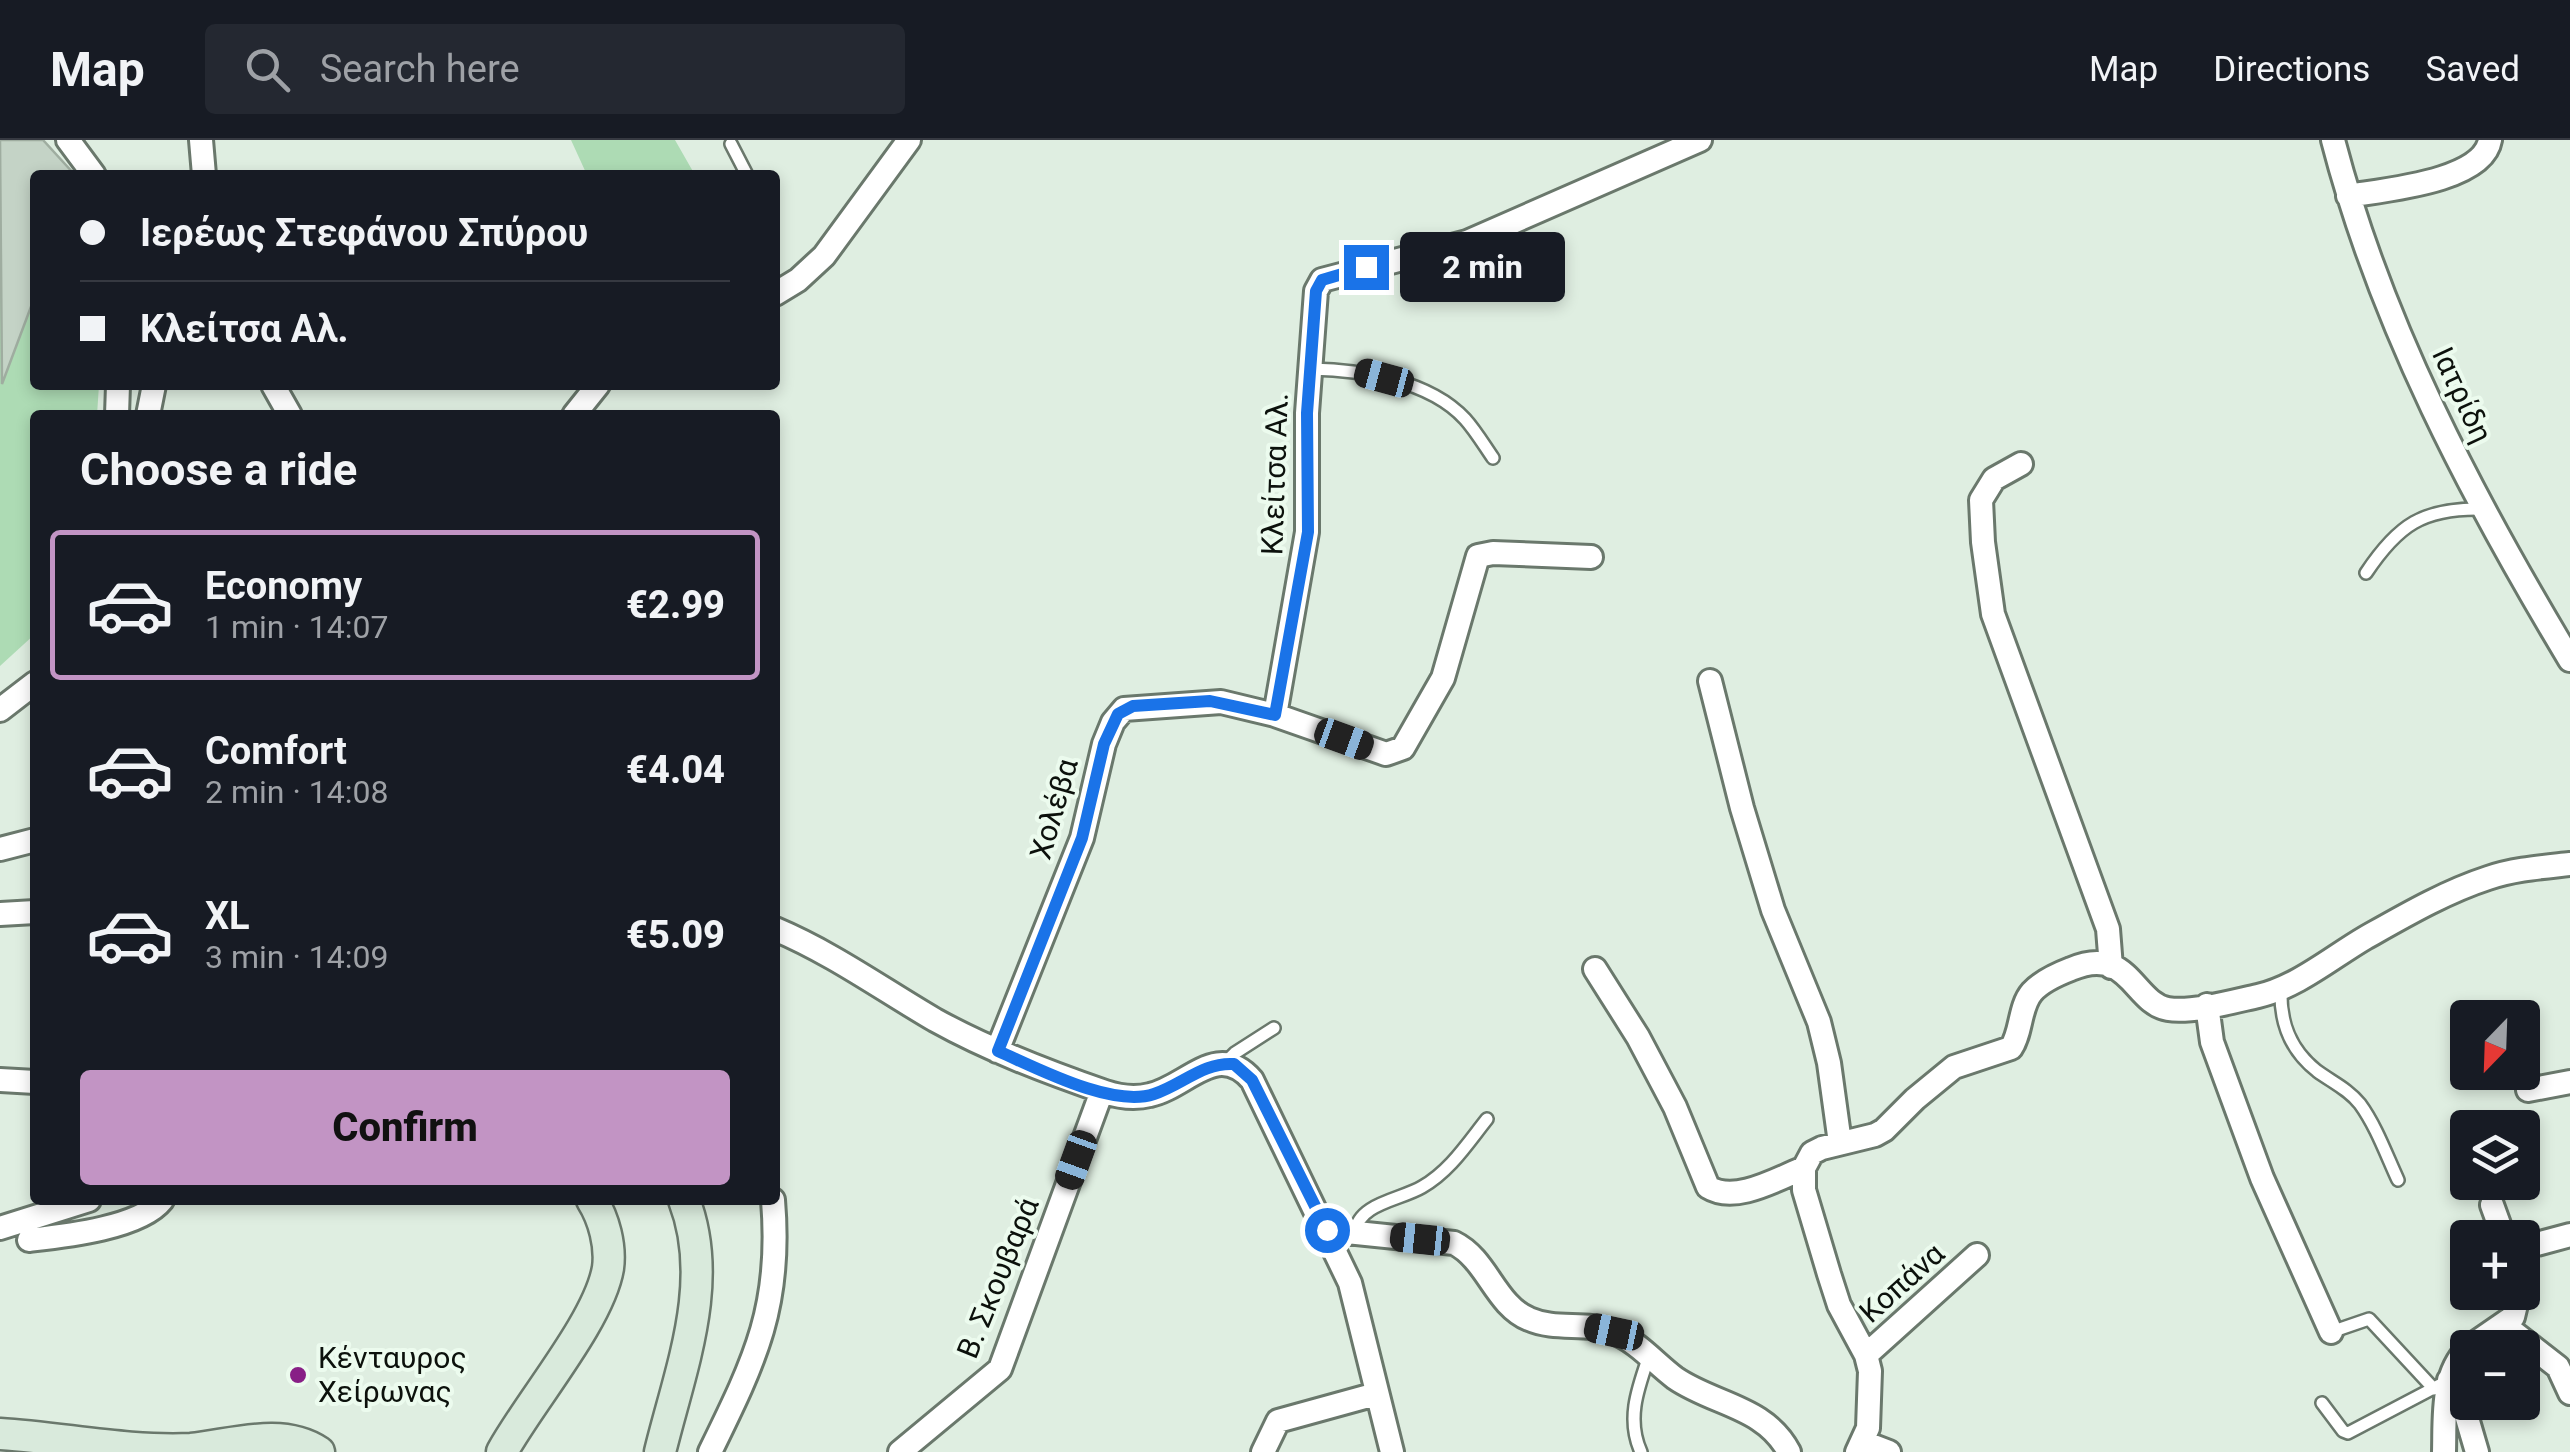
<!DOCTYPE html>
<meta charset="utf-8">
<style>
body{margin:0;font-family:Roboto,sans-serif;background:#242831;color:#f1f3f6;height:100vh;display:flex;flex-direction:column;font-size:38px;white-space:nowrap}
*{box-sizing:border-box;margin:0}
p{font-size:32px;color:#9ea1a6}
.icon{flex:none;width:55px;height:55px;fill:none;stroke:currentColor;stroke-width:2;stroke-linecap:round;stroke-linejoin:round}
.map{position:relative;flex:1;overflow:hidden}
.details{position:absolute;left:30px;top:270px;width:750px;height:795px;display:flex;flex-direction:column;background:#171b24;border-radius:10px;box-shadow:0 5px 15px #0003}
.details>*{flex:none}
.guide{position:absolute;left:30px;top:30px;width:750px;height:220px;border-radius:10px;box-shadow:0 5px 15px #0003;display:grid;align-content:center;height:220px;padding:0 50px;background:#171b24}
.needle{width:65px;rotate:203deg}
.buttons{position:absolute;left:2450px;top:860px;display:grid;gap:20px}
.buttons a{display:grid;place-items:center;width:90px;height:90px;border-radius:10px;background:#171b24;box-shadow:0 5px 15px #0003;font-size:50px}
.end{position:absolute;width:45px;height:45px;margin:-22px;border:12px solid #1a73e8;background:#fff;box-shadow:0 0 0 5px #fff}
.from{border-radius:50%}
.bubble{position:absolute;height:70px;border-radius:10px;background:#171b24;box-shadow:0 5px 15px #0003;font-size:32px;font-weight:800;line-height:70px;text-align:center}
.car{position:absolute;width:30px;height:60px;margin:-30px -15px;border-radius:12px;box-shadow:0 0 8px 2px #0007;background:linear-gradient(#222 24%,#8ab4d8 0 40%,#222 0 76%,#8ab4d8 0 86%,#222 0)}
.guide b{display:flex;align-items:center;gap:35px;height:95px;font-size:38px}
.guide b+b{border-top:2px solid #363941}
.guide i{width:25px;height:25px;background:#f1f3f6}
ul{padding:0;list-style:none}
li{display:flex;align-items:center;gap:30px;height:150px;margin:0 20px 15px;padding:0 30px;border:5px solid transparent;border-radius:10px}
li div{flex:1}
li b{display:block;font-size:38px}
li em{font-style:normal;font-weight:800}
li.active{border-color:#c294c4}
li>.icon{width:90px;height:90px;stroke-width:1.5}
h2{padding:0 50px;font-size:45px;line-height:120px}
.cta{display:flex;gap:20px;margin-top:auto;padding:20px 50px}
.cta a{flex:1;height:115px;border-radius:10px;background:#c294c4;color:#111;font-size:40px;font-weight:800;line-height:115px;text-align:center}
header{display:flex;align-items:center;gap:60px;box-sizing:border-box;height:140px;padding:0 50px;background:#171b24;border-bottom:2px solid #363941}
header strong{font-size:48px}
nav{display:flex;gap:55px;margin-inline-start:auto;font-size:35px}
.search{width:700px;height:90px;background:#242831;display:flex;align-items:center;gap:25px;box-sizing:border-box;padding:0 35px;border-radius:10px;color:#9ea1a6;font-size:38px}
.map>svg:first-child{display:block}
</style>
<header>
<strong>Map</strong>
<div class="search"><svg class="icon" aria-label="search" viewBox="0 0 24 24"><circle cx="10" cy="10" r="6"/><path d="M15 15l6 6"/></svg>Search here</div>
<nav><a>Map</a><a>Directions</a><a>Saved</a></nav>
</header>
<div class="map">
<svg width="2570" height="1312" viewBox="0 0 2570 1312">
<rect width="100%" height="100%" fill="#dfeee1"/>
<path fill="#addbb4" d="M 571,0 L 675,0 L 695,35 L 587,35 Z
M 35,45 L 35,245 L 99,245 L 97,275 L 35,275 L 35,494 L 0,526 L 0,54 Z"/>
<path fill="#c4d3c6" stroke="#9fada0" stroke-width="2.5" d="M 0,0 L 43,0 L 75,35 L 35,35 L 35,156 L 2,244 Z"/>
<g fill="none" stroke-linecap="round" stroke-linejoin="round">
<defs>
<path id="service" d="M 731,4 L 747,35
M 1311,229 C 1361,230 1429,240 1465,279 C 1475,290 1484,305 1493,318
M 2366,433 C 2398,385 2423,368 2481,369
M 2281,850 C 2280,883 2290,910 2317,931 C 2332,942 2348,949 2360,964 C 2376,986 2386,1014 2398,1040
M 1225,923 L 1235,913 L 1274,888
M 1355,1092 C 1359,1063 1400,1060 1422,1047 C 1450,1031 1467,1004 1487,979
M 2331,1192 L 2369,1179 L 2434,1249
M 2322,1263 L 2343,1291 L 2348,1293 L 2449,1240
M 1641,1312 C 1626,1279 1638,1248 1649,1216"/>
<path id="minor" d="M 68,0 L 94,35
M 201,0 L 204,35
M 2333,0 C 2381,185 2472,357 2570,520
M 2348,56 C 2383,50 2483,42 2490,0
M 775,154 L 798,140 L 824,116 L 909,0
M 273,245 L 290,275
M 117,275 L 118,245
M 148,275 L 154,245
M 574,275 L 598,245
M 2021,324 L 1994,339 L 1981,360 L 1983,402 L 1993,474 L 2108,789 L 2111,827
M 1710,541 L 1742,668 L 1773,770 L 1819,882 L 1829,923 L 1840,1003
M 0,570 L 35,543
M 1275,575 L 1307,392 L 1307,273 L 1316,151 L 1322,140 L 1467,102 L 1700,0
M 0,709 L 35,700
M 0,774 L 35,772
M 775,789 C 832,813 882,849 935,880 C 989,910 1047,932 1105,952 C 1120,957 1134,959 1150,955 C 1187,947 1217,900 1252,940 L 1350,1143 L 1392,1312
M 1595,829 L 1638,897 L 1675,967 L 1708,1047 C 1735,1064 1777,1039 1804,1028
M 2207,865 L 2212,902 L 2262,1038 L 2331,1192
M 997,911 L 1082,698 L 1104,604 L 1113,582 L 1124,569 L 1221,562 L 1275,575 L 1386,614 L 1403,608 L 1443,538 L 1478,416 L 1493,413 L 1591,417
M 0,940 L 35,942
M 2528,950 L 2570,942
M 2492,1065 L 2504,1098
M 0,1088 L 89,1060
M 1327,1090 L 1454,1103 C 1487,1119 1495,1165 1529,1179 C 1556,1191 1586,1181 1613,1192 C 1637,1201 1655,1223 1675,1238 C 1714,1265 1765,1266 1789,1312
M 29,1100 C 64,1096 140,1088 162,1060
M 2522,1108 L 2570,1095
M 2504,1185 L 2558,1227 L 2570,1253
M 2468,1208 L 2513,1177 L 2519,1152
M 1866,1215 L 1977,1115
M 2449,1240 L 2460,1254 L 2477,1312
M 1863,1302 L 1889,1312
M 710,1312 C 755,1220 782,1166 773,1060
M 900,1312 L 1000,1229 L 1102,951
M 1263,1312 L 1278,1281 L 1376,1254
M 1857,1312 L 1868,1288 L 1870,1231 L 1866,1215 L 1839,1165 L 1829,1134 L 1804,1050 L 1804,1028 L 1812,1013 L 1822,1008 L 1875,995 L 1884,990 L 1915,959 L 1954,927 L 2011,908 C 2022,892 2019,867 2032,852 C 2041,842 2058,834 2071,829 C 2129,804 2133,863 2168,869 C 2192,873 2235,861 2258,856 C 2297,847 2331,818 2365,798 C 2404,776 2445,752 2488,738 C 2514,729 2543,727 2570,724
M 2444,1312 C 2445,1276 2441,1236 2468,1208"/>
<path id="secondary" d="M 0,1294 C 64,1298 127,1312 191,1309 C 232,1305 282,1287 319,1312
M 502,1312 C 530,1261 599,1181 608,1128 C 611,1106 604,1079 592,1060
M 660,1312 C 680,1230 716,1142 684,1060"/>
</defs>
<use href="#service" stroke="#6a786c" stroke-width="16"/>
<use href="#minor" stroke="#6a786c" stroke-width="28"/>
<use href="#secondary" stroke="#6a786c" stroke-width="35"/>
<use href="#service" stroke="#fff" stroke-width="11"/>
<use href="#minor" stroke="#fff" stroke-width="22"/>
<use href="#secondary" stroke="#d9eadc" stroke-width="30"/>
</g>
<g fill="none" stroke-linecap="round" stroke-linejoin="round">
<path stroke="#1a73e8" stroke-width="12" d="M 1327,1090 L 1252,940 L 1234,924 C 1203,922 1182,945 1154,954 C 1112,968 1037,928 998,911 L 1082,698 L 1104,604 L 1118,574 L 1133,566 L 1210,561 L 1275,575 L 1308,392 L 1307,273 L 1316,151 L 1322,140 L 1366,127"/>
</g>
<circle fill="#881f86" stroke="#ecfbee" stroke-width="4" cx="298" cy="1235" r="10"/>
<g text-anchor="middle" stroke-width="8" stroke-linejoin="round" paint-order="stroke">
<g font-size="30" fill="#0c110c" stroke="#ecfbee">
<text transform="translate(2462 255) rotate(65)" y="10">Ιατρίδη</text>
<text transform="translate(1275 334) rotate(-88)" y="10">Κλείτσα Αλ.</text>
<text transform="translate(1054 669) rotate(-74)" y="10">Χολέβα</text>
<text transform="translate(998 1138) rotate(-68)" y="10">Β. Σκουβαρά</text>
<text transform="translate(1902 1143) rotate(-42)" y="10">Κοπάνα</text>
</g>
<g font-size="30" fill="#0c110c" stroke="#ecfbee" text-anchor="start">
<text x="318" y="1228">Κένταυρος<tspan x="318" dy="34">Χείρωνας</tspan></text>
</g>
</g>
</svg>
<div class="buttons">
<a><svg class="needle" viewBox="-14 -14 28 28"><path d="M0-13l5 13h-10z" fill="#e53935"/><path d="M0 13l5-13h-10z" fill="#9ea1a6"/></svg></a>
<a><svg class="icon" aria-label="layers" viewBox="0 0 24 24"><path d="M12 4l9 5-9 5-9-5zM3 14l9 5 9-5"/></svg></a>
<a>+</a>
<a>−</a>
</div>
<i class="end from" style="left:1327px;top:1090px"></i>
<i class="end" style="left:1366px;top:127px"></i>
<div class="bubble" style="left:1400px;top:92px;width:165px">2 min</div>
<i class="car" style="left:1384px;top:238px;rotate:285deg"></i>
<i class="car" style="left:1344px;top:599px;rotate:110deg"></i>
<i class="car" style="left:1076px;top:1020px;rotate:200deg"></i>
<i class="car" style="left:1420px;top:1099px;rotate:276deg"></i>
<i class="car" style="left:1614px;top:1192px;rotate:282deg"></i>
<div class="guide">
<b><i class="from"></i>Ιερέως Στεφάνου Σπύρου</b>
<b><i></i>Κλείτσα Αλ.</b>
</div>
<section class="details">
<h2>Choose a ride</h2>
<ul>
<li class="active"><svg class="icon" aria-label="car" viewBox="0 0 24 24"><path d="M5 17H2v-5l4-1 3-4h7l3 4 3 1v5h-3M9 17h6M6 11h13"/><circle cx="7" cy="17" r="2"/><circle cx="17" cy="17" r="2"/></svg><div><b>Economy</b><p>1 min · 14:07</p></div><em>€2.99</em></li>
<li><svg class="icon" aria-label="car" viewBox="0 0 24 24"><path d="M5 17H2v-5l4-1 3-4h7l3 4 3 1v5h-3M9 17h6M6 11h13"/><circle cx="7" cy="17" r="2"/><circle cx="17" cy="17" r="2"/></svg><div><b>Comfort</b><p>2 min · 14:08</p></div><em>€4.04</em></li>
<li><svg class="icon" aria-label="car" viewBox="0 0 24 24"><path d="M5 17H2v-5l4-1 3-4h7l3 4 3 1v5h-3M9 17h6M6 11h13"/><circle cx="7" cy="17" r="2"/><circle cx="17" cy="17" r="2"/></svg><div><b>XL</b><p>3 min · 14:09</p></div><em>€5.09</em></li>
</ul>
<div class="cta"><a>Confirm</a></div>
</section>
</div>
